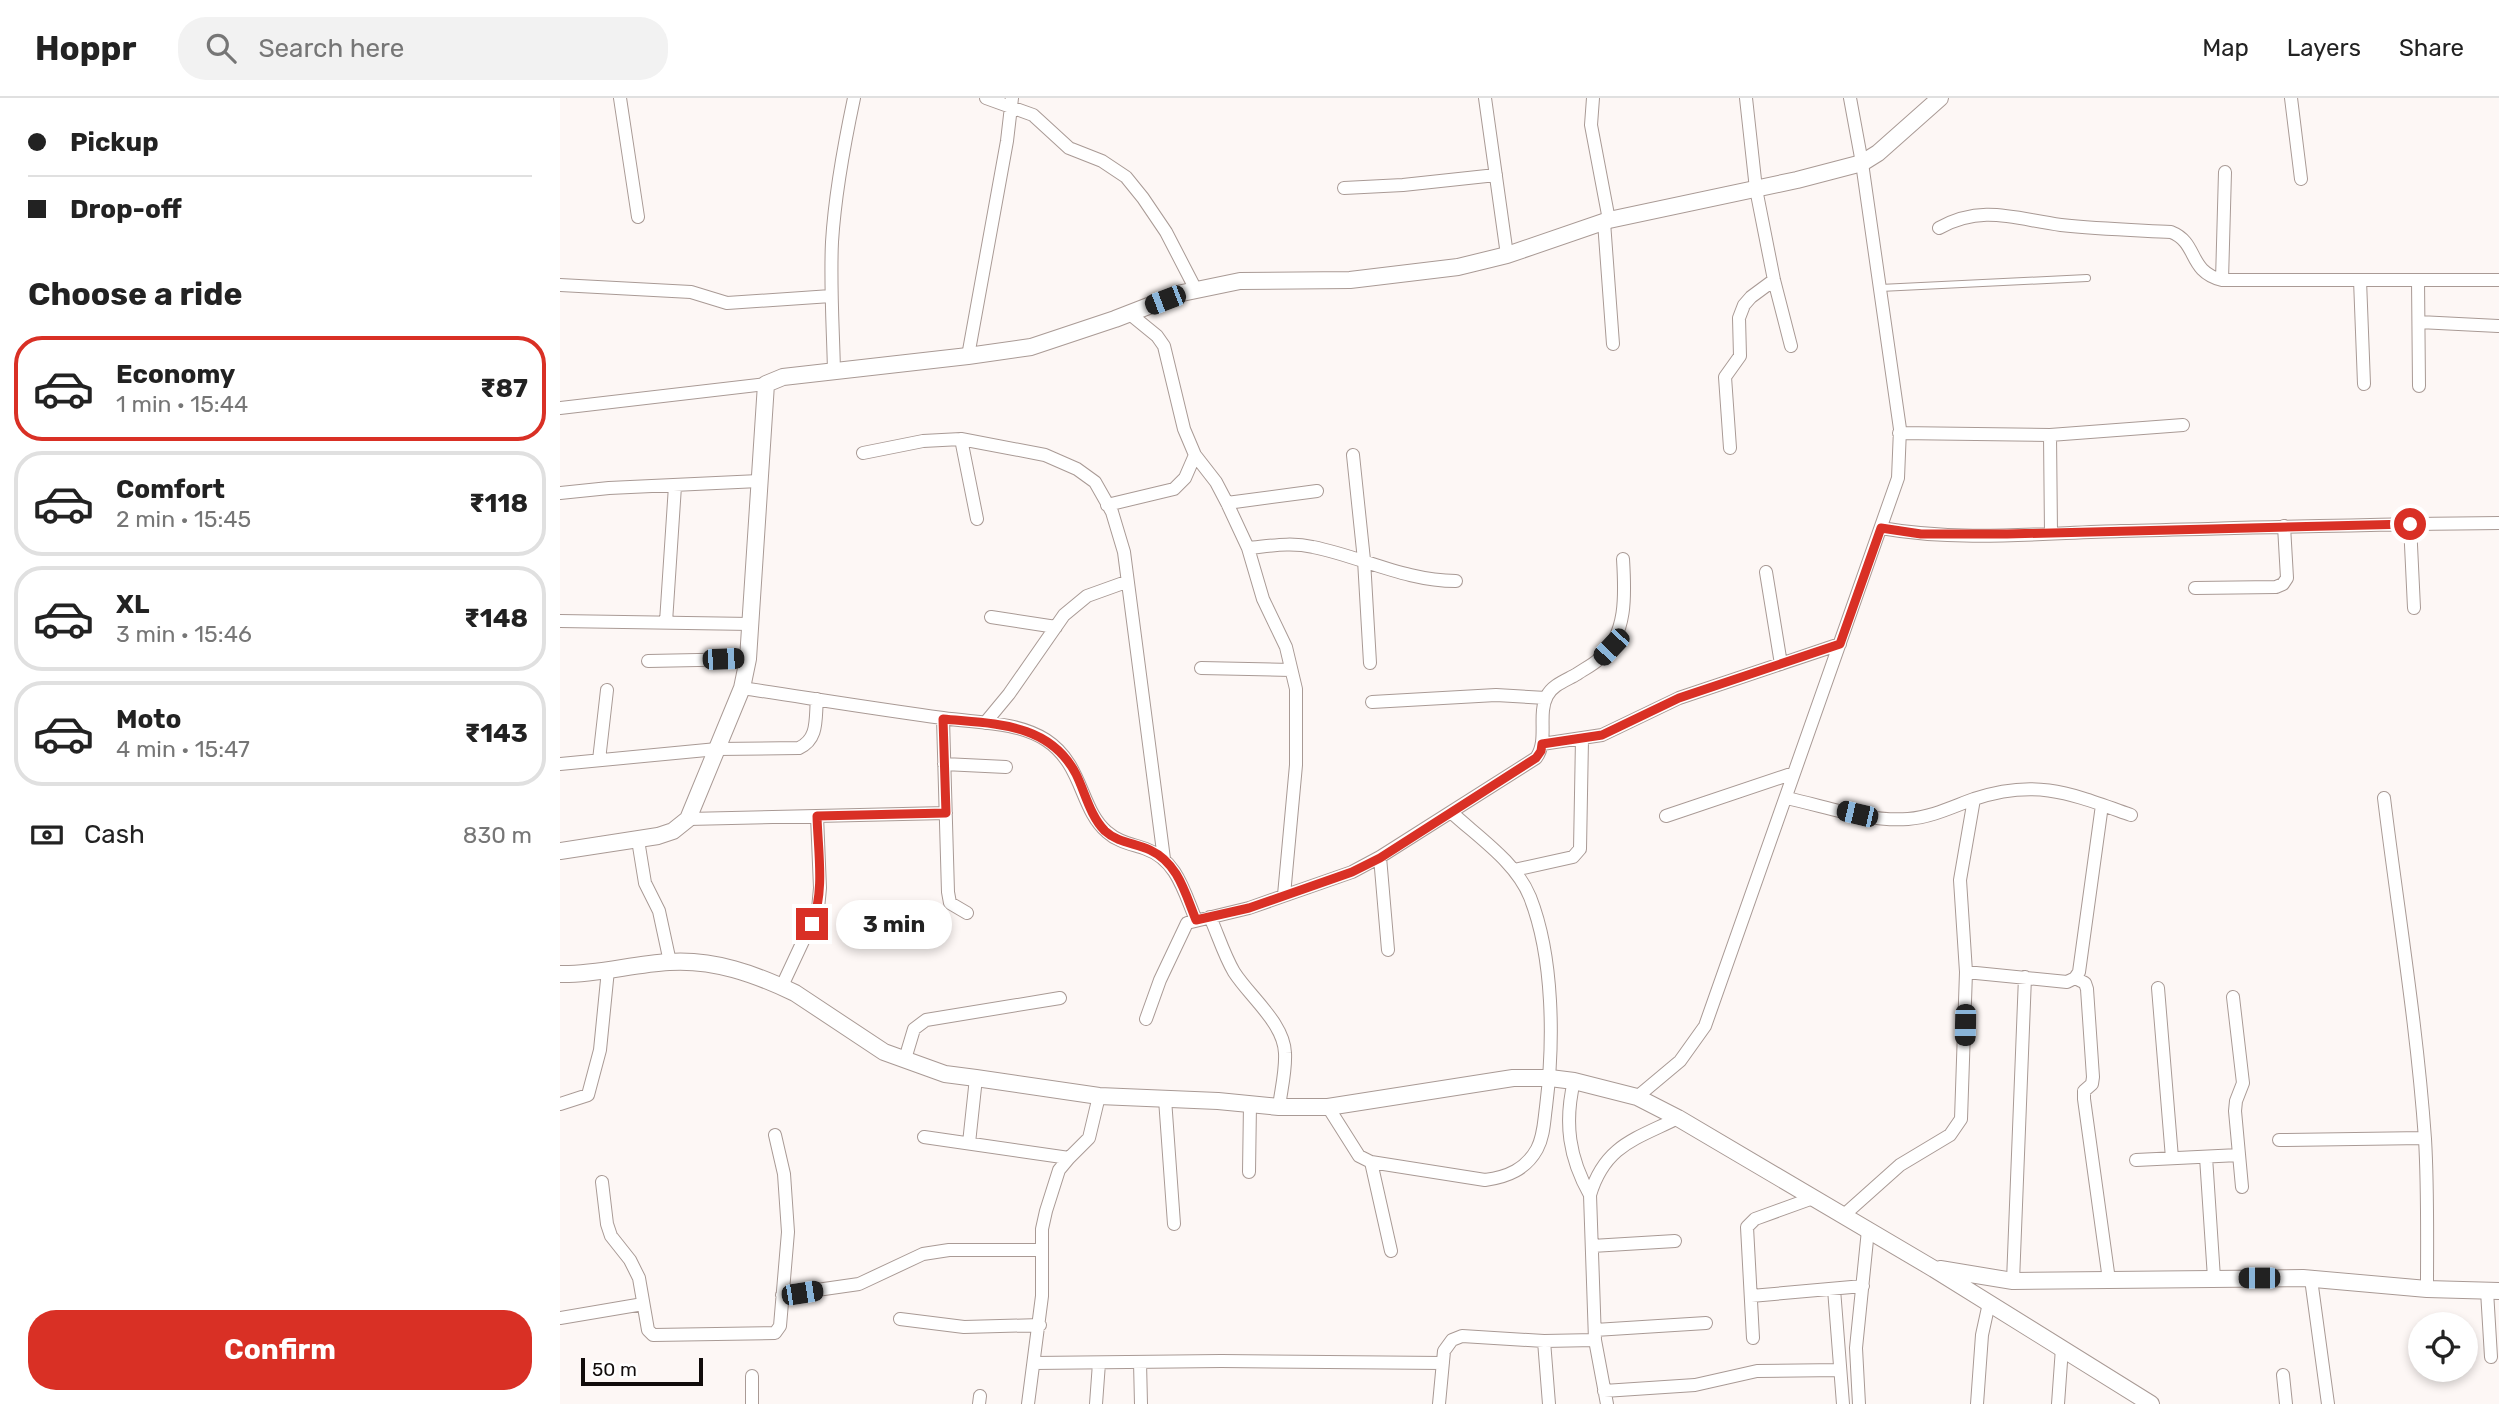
<!DOCTYPE html>
<meta charset="utf-8">
<style>
body{margin:0;font-family:Rubik,sans-serif;background:#f2f2f2;color:#222;height:100vh;display:flex;flex-direction:column;font-size:26px;white-space:nowrap}
*{box-sizing:border-box;margin:0}
p{font-size:23px;color:#767676}
.icon{flex:none;width:38px;height:38px;fill:none;stroke:currentColor;stroke-width:2;stroke-linecap:round;stroke-linejoin:round}
.map{position:relative;flex:1;overflow:hidden}
.panel{display:flex;flex-direction:column;background:#fff;width:560px}
.panel>*{flex:none}
.guide{display:grid;align-content:center;height:154px;padding:0 28px;background:#fff}
.buttons{position:absolute;left:1848px;top:1214px;display:grid;gap:14px}
.buttons a{display:grid;place-items:center;width:70px;height:70px;border-radius:50%;background:#fff;box-shadow:0 4px 10px #0003;font-size:35px}
.scale{position:absolute;left:21px;bottom:18px;width:122px;box-sizing:border-box;padding-left:7px;border:4px solid #110c0b;border-top:0;font-size:19px;line-height:24px;white-space:nowrap;color:#110c0b;-webkit-text-stroke:5px #fff;paint-order:stroke}
.end{position:absolute;width:32px;height:32px;margin:-16px;border:9px solid #d93025;background:#fff;box-shadow:0 0 0 4px #fff}
.from{border-radius:50%}
.bubble{position:absolute;height:49px;border-radius:24px;background:#fff;box-shadow:0 4px 10px #0003;font-size:23px;font-weight:700;line-height:49px;text-align:center}
.car{position:absolute;width:21px;height:42px;margin:-21px -10px;border-radius:9px;box-shadow:0 0 5px 2px #0007;background:linear-gradient(#222 24%,#8ab4d8 0 40%,#222 0 76%,#8ab4d8 0 86%,#222 0)}
.guide b{display:flex;align-items:center;gap:24px;height:66px;font-size:26px}
.guide b+b{border-top:2px solid #e0e0e0}
.guide i{width:18px;height:18px;background:#222}
ul{padding:0;list-style:none}
li{display:flex;align-items:center;gap:21px;height:105px;margin:0 14px 10px;padding:0 14px;border:4px solid #e0e0e0;border-radius:28px}
li div{flex:1}
li b{display:block;font-size:26px}
li em{font-style:normal;font-weight:700}
li.selected{border-color:#d93025}
li>.icon{width:63px;height:63px;stroke-width:1.5}
h2{padding:0 28px;font-size:32px;line-height:84px}
.pay{display:flex;align-items:center;gap:18px;height:77px;padding:0 28px;font-size:26px}
.pay p{margin-inline-start:auto}
.cta{display:flex;gap:14px;margin-top:auto;padding:14px 28px}
.cta a{flex:1;height:80px;border-radius:28px;background:#d93025;color:#fff;font-size:28px;font-weight:700;line-height:80px;text-align:center}
header{display:flex;align-items:center;gap:42px;box-sizing:border-box;height:98px;padding:0 35px;background:#fff;border-bottom:2px solid #e0e0e0}
header strong{font-size:33px}
nav{display:flex;gap:38px;margin-inline-start:auto;font-size:24px}
.search{width:490px;height:63px;background:#f2f2f2;display:flex;align-items:center;gap:18px;box-sizing:border-box;padding:0 24px;border-radius:28px;color:#767676;font-size:26px}
main{display:flex;flex:1;min-height:0}
.map>svg:first-child{display:block}
</style>
<header>
<strong>Hoppr</strong>
<div class="search"><svg class="icon" aria-label="search" viewBox="0 0 24 24"><circle cx="10" cy="10" r="6"/><path d="M15 15l6 6"/></svg>Search here</div>
<nav><a>Map</a><a>Layers</a><a>Share</a></nav>
</header>
<main>
<section class="panel">
<div class="guide">
<b><i class="from"></i>Pickup</b>
<b><i></i>Drop-off</b>
</div>
<h2>Choose a ride</h2>
<ul>
<li class="selected"><svg class="icon" aria-label="car" viewBox="0 0 24 24"><path d="M5 17H2v-5l4-1 3-4h7l3 4 3 1v5h-3M9 17h6M6 11h13"/><circle cx="7" cy="17" r="2"/><circle cx="17" cy="17" r="2"/></svg><div><b>Economy</b><p>1 min · 15:44</p></div><em>₹87</em></li>
<li><svg class="icon" aria-label="car" viewBox="0 0 24 24"><path d="M5 17H2v-5l4-1 3-4h7l3 4 3 1v5h-3M9 17h6M6 11h13"/><circle cx="7" cy="17" r="2"/><circle cx="17" cy="17" r="2"/></svg><div><b>Comfort</b><p>2 min · 15:45</p></div><em>₹118</em></li>
<li><svg class="icon" aria-label="car" viewBox="0 0 24 24"><path d="M5 17H2v-5l4-1 3-4h7l3 4 3 1v5h-3M9 17h6M6 11h13"/><circle cx="7" cy="17" r="2"/><circle cx="17" cy="17" r="2"/></svg><div><b>XL</b><p>3 min · 15:46</p></div><em>₹148</em></li>
<li><svg class="icon" aria-label="car" viewBox="0 0 24 24"><path d="M5 17H2v-5l4-1 3-4h7l3 4 3 1v5h-3M9 17h6M6 11h13"/><circle cx="7" cy="17" r="2"/><circle cx="17" cy="17" r="2"/></svg><div><b>Moto</b><p>4 min · 15:47</p></div><em>₹143</em></li>
</ul>
<div class="pay"><svg class="icon" aria-label="cash" viewBox="0 0 24 24"><path d="M3 7h18v10H3z"/><circle cx="12" cy="12" r="2"/></svg>Cash<p>830 m</p></div>
<div class="cta"><a>Confirm</a></div>
</section>
<div class="map">
<svg width="1939" height="1306" viewBox="0 0 1939 1306">
<rect width="100%" height="100%" fill="#fdf7f5"/>
<g fill="none" stroke-linecap="round" stroke-linejoin="round">
<defs>
<path id="service" d="M 1320,190 L 1527,180"/>
<path id="minor" d="M 60,0 L 78,119
M 426,0 L 473,17 L 509,50 L 542,63 L 566,79 L 583,100 L 606,134 L 636,192
M 925,0 L 947,157
M 1033,0 L 1031,27 L 1049,122
M 1186,0 L 1196,91 L 1214,182 L 1231,248
M 1731,0 L 1741,81
M 784,90 L 843,87 L 936,77
M 1044,124 L 1053,246
M 1379,130 C 1423,106 1455,121 1501,127 C 1538,131 1574,132 1611,134 C 1639,145 1627,173 1662,182 L 1939,182
M 1662,182 L 1665,74
M 1800,182 L 1804,286
M 1858,182 L 1859,288
M 0,187 L 131,194 L 167,205 L 271,198
M 570,216 L 597,238 L 604,248 L 624,331 L 635,357 L 656,384 L 667,405 L 688,450 L 703,501 L 726,549 L 736,591 L 736,667 L 724,797
M 1859,224 L 1938,228
M 408,258 L 447,43 L 452,0
M 274,273 C 273,230 270,186 272,144 C 275,95 284,47 294,0
M 0,310 L 206,286
M 1339,335 L 1490,337 L 1623,327
M 1490,337 L 1491,435
M 401,341 L 417,421
M 1170,350 L 1165,279 L 1180,258 L 1179,220 L 1184,207 L 1191,199 L 1214,182
M 303,355 L 363,343 L 401,341 L 485,357 L 517,371 L 535,384 L 552,414 L 564,454 L 604,761
M 793,357 L 804,462 L 810,565
M 0,395 L 49,390 L 199,383
M 667,405 L 757,393
M 547,407 L 614,391 L 625,380 L 635,357
M 1850,426 L 1854,510
M 1321,430 C 1399,444 1482,435 1561,433 C 1687,430 1813,426 1939,425
M 688,450 C 710,448 731,444 753,449 C 802,459 846,483 896,483
M 1206,474 L 1221,566
M 1635,490 L 1716,489 L 1723,486 L 1727,480 L 1724,428
M 431,519 L 496,529
M 0,523 L 191,526
M 106,524 L 115,388
M 88,563 L 188,561
M 641,570 L 731,572
M 182,590 C 249,600 316,611 383,620 C 417,625 456,623 486,642 C 523,666 520,711 547,734 C 558,744 572,746 586,751 C 617,762 624,794 636,822
M 812,604 L 936,597 L 986,600
M 383,621 L 388,794 L 390,805 L 407,815
M 425,625 L 449,596 L 504,517 L 527,498 L 566,484
M 982,646 L 1042,637 L 1119,600 L 1280,546
M 39,662 L 47,592
M 0,666 L 157,651 L 239,650 C 259,641 255,620 257,601
M 384,666 L 446,669
M 1226,700 C 1265,708 1307,724 1348,721 C 1372,719 1392,709 1414,701 C 1477,680 1512,696 1571,717
M 1824,700 C 1838,814 1857,927 1865,1041 C 1868,1091 1867,1141 1867,1191
M 1106,718 L 1234,675
M 128,721 L 386,715
M 78,742 L 85,785 L 99,813 L 110,864
M 820,759 L 828,852
M 954,772 L 1013,759 L 1020,751 L 1022,641
M 650,819 C 658,837 664,857 674,874 C 690,899 724,925 725,955 C 726,973 721,992 719,1009
M 1406,874 L 1507,884 L 1515,880 L 1519,874 L 1542,707
M 1515,880 L 1525,885 L 1527,891 L 1533,979 L 1532,986 L 1524,993 L 1524,1001 L 1549,1182
M 222,888 L 258,811 L 260,790 L 257,718
M 1598,890 L 1612,1060
M 1673,899 L 1683,985 L 1676,1003 L 1675,1013 L 1682,1089
M 586,921 L 600,882 L 627,825 L 689,810 L 792,774 L 820,759 L 976,660 C 989,642 977,617 987,598 C 992,587 1007,582 1017,576 C 1024,571 1033,567 1039,561 C 1068,537 1065,494 1063,461
M 345,961 L 354,931 L 366,922 L 500,900
M 1014,983 C 1004,1025 1009,1060 1030,1097
M 1077,999 L 1120,963 L 1145,928 L 1338,380 L 1340,331 L 1302,65 L 1290,0
M 605,1001 L 614,1126
M 0,1006 L 28,997 L 40,952 L 48,872
M 768,1009 L 799,1058 L 811,1064 L 925,1082 C 948,1079 966,1071 977,1051 C 984,1038 984,1023 986,1009 C 994,945 994,860 970,799 C 956,764 918,739 891,714
M 364,1039 L 509,1060
M 1719,1042 L 1864,1040
M 409,1045 L 416,980
M 1646,1059 L 1654,1180
M 1576,1062 L 1679,1057
M 811,1064 L 831,1153
M 689,1074 L 690,1006
M 42,1084 L 47,1126 L 51,1138 L 70,1162 L 79,1180 L 88,1232 L 93,1237 L 215,1235 L 220,1228 L 228,1134 L 224,1076 L 215,1037
M 1284,1117 L 1340,1067 L 1390,1037 L 1401,1021 L 1406,874 L 1400,782 L 1414,701
M 1032,1148 L 1115,1143
M 1751,1181 L 1768,1306
M 1453,1183 L 1465,879
M 1274,1191 L 1283,1306
M 1927,1193 L 1931,1259
M 222,1197 L 299,1186 L 363,1156 L 389,1152 L 481,1152
M 1191,1198 L 1303,1188
M 0,1220 L 83,1206
M 340,1221 L 404,1229 L 480,1227
M 1035,1232 L 1146,1225
M 1193,1240 L 1187,1129 L 1195,1121 L 1253,1100
M 984,1243 L 989,1306
M 580,1264 L 581,1306
M 474,1265 L 661,1263 L 883,1265
M 1723,1277 L 1726,1306
M 192,1278 L 192,1306
M 1044,1293 L 1135,1287 L 1197,1273 L 1280,1272
M 419,1306 L 420,1298
M 468,1306 L 482,1198 L 482,1131 L 486,1113 L 499,1072 L 509,1060 L 529,1040 L 539,998
M 536,1306 L 539,1265
M 879,1306 L 884,1253 L 892,1242 L 902,1238 L 984,1243 L 1035,1242
M 1047,1306 L 1035,1242 L 1030,1097 C 1045,1047 1076,1041 1118,1020
M 1299,1306 L 1296,1250 L 1308,1132
M 1417,1306 L 1422,1237 L 1429,1205
M 1498,1306 L 1502,1250"/>
<path id="tertiary" d="M 0,753 L 98,738 L 113,733 L 128,721 L 182,590 L 188,561 L 206,286 L 223,279 L 408,258 L 471,249 L 555,221 L 622,195 L 680,183 L 790,182 L 898,169 L 947,157 L 1049,122 L 1237,82 L 1302,65 L 1318,55 L 1380,0
M 0,876 C 36,877 73,866 109,864 C 154,861 195,876 235,895 L 324,954 L 385,976 L 416,980 L 539,998 L 658,1003 L 719,1009 L 768,1009 L 953,980 L 990,980 L 1014,983 L 1077,999 L 1118,1020 L 1374,1171 L 1591,1306
M 1380,1171 L 1453,1183 L 1743,1180 L 1867,1191 L 1939,1193"/>
</defs>
<use href="#service" stroke="#a99a95" stroke-width="8"/>
<use href="#minor" stroke="#a99a95" stroke-width="14"/>
<use href="#tertiary" stroke="#a99a95" stroke-width="18"/>
<use href="#service" stroke="#fff" stroke-width="6"/>
<use href="#minor" stroke="#fff" stroke-width="12"/>
<use href="#tertiary" stroke="#fff" stroke-width="16"/>
</g>
<g fill="none" stroke-linecap="round" stroke-linejoin="round">
<path stroke="#d93025" stroke-width="9" d="M 252,826 C 265,793 258,754 257,718 L 386,715 L 383,621 C 433,626 489,624 516,676 C 525,694 530,718 545,733 C 558,745 575,745 590,752 C 618,765 625,795 636,822 L 689,810 L 792,774 L 820,760 L 976,660 L 981,653 L 982,646 L 1042,637 L 1119,600 L 1280,546 L 1321,430 L 1361,436 L 1447,436 L 1850,426"/>
</g>
</svg>
<div class="buttons">
<a><svg class="icon" aria-label="locate" viewBox="0 0 24 24"><circle cx="12" cy="12" r="6"/><path d="M12 2v4M12 18v4M2 12h4M18 12h4"/></svg></a>
</div>
<div class="scale">50 m</div>
<i class="end from" style="left:1850px;top:426px"></i>
<i class="end" style="left:252px;top:826px"></i>
<div class="bubble" style="left:276px;top:802px;width:116px">3 min</div>
<i class="car" style="left:605px;top:202px;rotate:249deg"></i>
<i class="car" style="left:1051px;top:549px;rotate:223deg"></i>
<i class="car" style="left:163px;top:561px;rotate:88deg"></i>
<i class="car" style="left:1297px;top:716px;rotate:283deg"></i>
<i class="car" style="left:1405px;top:927px;rotate:181deg"></i>
<i class="car" style="left:1699px;top:1180px;rotate:270deg"></i>
<i class="car" style="left:242px;top:1195px;rotate:81deg"></i>
</div>
</main>
